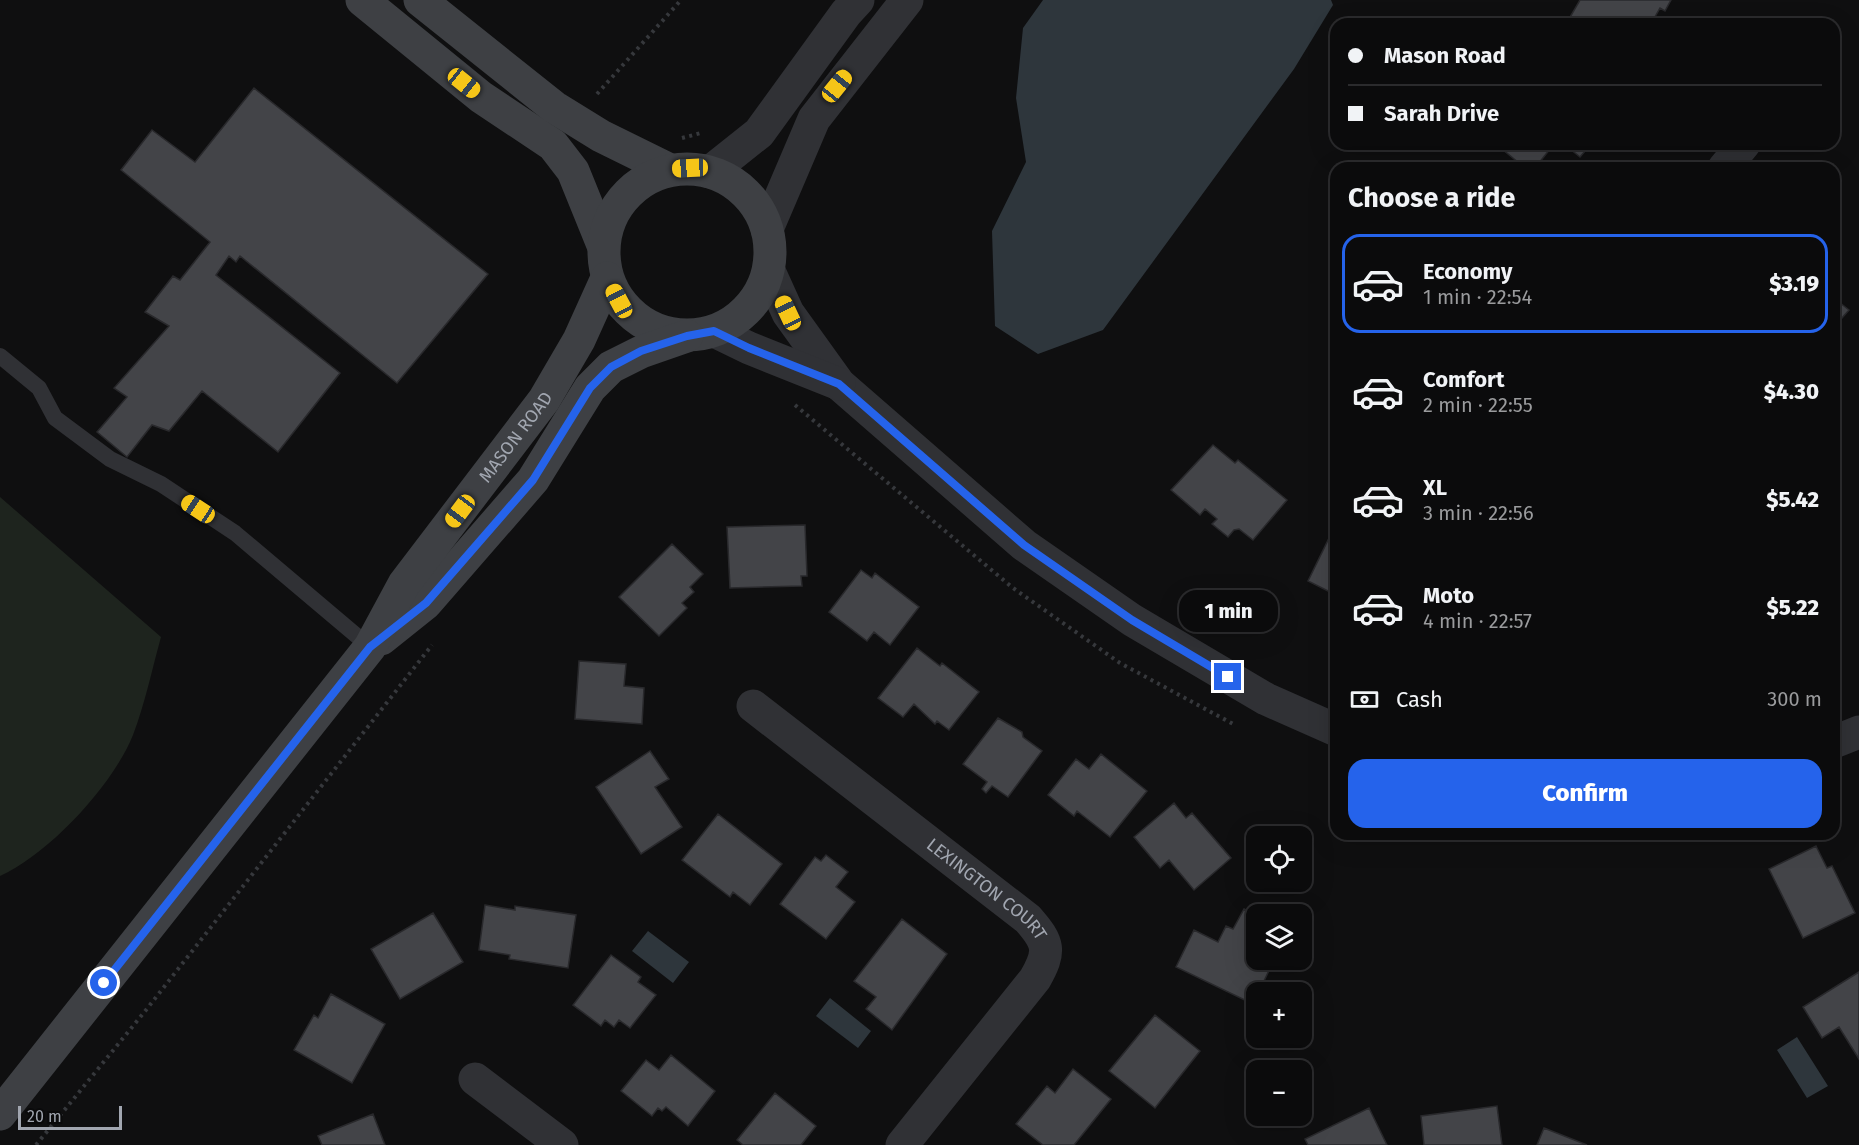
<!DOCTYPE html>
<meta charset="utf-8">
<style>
body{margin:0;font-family:"Fira Sans",sans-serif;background:#141415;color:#f1f3f6;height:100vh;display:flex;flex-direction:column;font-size:22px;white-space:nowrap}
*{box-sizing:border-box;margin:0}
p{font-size:20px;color:#9a9b9d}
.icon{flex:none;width:33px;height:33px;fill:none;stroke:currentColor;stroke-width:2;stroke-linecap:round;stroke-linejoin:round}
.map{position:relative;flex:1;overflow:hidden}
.details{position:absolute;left:1330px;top:162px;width:510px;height:678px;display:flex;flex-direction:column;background:#0b0b0c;border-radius:18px;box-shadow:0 6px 24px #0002,0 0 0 2px #2b2b2d}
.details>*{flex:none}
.hud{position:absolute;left:1330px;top:18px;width:510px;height:132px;border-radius:18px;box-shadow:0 6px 24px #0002,0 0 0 2px #2b2b2d;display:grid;align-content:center;height:132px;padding:0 18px;background:#0b0b0c}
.controls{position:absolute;left:1246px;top:826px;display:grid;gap:12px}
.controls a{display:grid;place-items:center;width:66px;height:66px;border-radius:12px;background:#0b0b0c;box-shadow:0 6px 24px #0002,0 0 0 2px #2b2b2d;font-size:30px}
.scale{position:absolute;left:18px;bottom:15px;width:104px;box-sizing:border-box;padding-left:6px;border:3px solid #a1a6b0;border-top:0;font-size:16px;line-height:21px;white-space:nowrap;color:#a1a6b0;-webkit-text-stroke:4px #0a0a0b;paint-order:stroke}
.end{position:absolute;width:27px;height:27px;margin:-14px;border:8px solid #2563eb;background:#fff;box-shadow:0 0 0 3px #fff}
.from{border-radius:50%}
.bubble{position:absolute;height:42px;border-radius:18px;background:#0b0b0c;box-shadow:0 6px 24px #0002,0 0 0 2px #2b2b2d;font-size:20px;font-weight:800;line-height:42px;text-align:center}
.car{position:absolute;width:18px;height:36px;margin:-18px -9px;border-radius:8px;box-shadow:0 0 4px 2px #0007;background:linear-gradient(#f5c518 24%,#345 0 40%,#f5c518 0 76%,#345 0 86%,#f5c518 0)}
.hud b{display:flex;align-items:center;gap:21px;height:57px;font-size:22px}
.hud b+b{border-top:2px solid #2b2b2d}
.hud i{width:15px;height:15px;background:#f1f3f6}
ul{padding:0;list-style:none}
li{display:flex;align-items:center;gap:18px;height:99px;margin:0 12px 9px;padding:0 6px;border:3px solid transparent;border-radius:18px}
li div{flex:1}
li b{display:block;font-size:22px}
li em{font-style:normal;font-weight:800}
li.selected{border-color:#2563eb}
li>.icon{width:54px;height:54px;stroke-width:1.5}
h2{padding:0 18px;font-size:27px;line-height:72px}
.pay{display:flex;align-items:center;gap:15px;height:66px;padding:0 18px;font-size:22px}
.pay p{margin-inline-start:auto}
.button{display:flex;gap:12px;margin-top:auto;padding:12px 18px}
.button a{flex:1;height:69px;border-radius:18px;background:#2563eb;color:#fff;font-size:24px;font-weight:800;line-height:69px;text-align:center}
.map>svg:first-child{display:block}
</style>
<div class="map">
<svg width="1859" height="1145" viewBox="0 0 1859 1145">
<rect width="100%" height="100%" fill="#0f0f10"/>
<path fill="#1e241e" d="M 0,497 L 161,637 C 152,669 145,704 133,735 C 113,785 49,854 0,876 Z"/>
<path fill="#2e363c" d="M 1043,0 L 1331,0 L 1333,5 L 1294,69 L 1103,330 L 1038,354 L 995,326 L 992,231 L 1026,162 L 1016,98 L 1023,28 Z
M 648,931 L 689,962 L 673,983 L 632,951 Z
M 830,998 L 871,1031 L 858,1048 L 816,1016 Z
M 1797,1037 L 1828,1086 L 1807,1098 L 1777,1050 Z"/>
<path fill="#434448" stroke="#29292c" stroke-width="1.5" d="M 1580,0 L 1671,0 L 1665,11 L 1660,8 L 1651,24 L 1566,24 Z
M 254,88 L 488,274 L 397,383 L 240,256 L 236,262 L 229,256 L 216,275 L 340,373 L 278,452 L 202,391 L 169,431 L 152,425 L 127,457 L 97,432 L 127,397 L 114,388 L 169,326 L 145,312 L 173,276 L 180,280 L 210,242 L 121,170 L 152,130 L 195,162 Z
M 1496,144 L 1554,144 L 1535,168 L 1525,168 Z
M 1564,144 L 1591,144 L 1580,157 Z
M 1834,298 L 1849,310 L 1834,327 Z
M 1213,445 L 1235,463 L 1238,460 L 1287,500 L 1253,540 L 1239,529 L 1234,530 L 1228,537 L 1212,524 L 1217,519 L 1205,509 L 1200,515 L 1171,490 Z
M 805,525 L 807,576 L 801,576 L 802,586 L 730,588 L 727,527 Z
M 1333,530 L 1336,531 L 1336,595 L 1308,581 Z
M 672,544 L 703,574 L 690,587 L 694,592 L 682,603 L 687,608 L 659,636 L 619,597 Z
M 861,570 L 872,578 L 875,573 L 919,607 L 890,645 L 874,632 L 867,641 L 829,612 Z
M 917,648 L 940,666 L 942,663 L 979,692 L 949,730 L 937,721 L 935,724 L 914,704 L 903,717 L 878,698 Z
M 579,661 L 626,664 L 624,686 L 644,688 L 642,724 L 575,719 Z
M 998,718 L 1022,732 L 1023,737 L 1042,751 L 1008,797 L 992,786 L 986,793 L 982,789 L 987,782 L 963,764 Z
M 650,751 L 669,779 L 655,787 L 682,827 L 641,854 L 596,787 Z
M 1101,754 L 1147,791 L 1110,837 L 1077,811 L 1074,816 L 1048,795 L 1076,759 L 1089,769 Z
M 1174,803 L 1186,818 L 1192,813 L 1231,858 L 1194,890 L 1169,860 L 1160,868 L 1134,837 Z
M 718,814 L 782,864 L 750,905 L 733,892 L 730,897 L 682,860 Z
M 1816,846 L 1827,868 L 1832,866 L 1855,913 L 1803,938 L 1769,869 Z
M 826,855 L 848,872 L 836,887 L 855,902 L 826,939 L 780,904 L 815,857 L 821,861 Z
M 485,905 L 515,910 L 515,906 L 576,915 L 568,968 L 509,959 L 510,955 L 479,950 Z
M 1244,909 L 1257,915 L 1257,960 L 1274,960 L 1253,1004 L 1176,967 L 1194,930 L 1218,942 L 1226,926 L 1233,929 Z
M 433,913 L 463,962 L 400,999 L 371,949 Z
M 902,919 L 947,954 L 892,1030 L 866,1009 L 876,997 L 854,981 Z
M 611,955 L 641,977 L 638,982 L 656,995 L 630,1028 L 619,1020 L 614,1027 L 605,1020 L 601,1026 L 573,1005 Z
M 1859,972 L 1859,1059 L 1839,1027 L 1822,1038 L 1803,1007 Z
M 331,994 L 385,1024 L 352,1083 L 294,1050 L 314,1015 L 318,1018 Z
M 1155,1015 L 1200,1051 L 1155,1108 L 1109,1071 Z
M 671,1055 L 715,1091 L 688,1126 L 666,1107 L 662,1111 L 658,1108 L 652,1116 L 621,1091 L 646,1060 L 659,1070 Z
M 1073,1069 L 1111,1099 L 1074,1145 L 1043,1145 L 1016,1124 L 1047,1086 L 1055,1093 Z
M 775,1093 L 816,1126 L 801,1145 L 743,1145 L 737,1140 Z
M 1497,1106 L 1502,1145 L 1424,1145 L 1421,1116 Z
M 1369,1108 L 1387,1145 L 1308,1145 L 1305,1139 Z
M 373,1114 L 385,1145 L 322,1145 L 318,1136 Z
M 1544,1128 L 1587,1145 L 1537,1145 Z"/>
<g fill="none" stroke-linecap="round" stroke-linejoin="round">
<path stroke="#36383c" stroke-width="4" stroke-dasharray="3 4.5" stroke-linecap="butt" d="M 597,94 L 681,0
M 682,138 L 701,133
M 795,405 L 1013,588 L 1120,663 L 1235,725
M 36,1145 L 146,1010 L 432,645"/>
<path stroke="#303135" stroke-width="16" d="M 0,356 L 39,388 L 55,418 L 110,459 L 161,484 L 235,533 L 370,647"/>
<g stroke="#303135" stroke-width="33">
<path d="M 1724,168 L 1744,144"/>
<path d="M 769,271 L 788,313 L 839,384 L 1024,545 L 1132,620 L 1266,699 L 1336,730"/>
<path d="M 714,331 L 749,348 L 839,384"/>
<path id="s1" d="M 753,706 L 1028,919 C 1049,943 1051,951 1035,979 L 902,1145"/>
<path d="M 1834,742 L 1859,732"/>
<path d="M 475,1079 L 562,1145"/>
</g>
<path stroke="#303135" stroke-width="33" d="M 710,172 L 759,133 L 846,13 L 858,0
M 767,229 L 814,119 L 907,0"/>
<g stroke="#3e4044" stroke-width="33">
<path d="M 362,0 L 481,97 L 553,145 L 573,171 L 603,245"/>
<path d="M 420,0 L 554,107 L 601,136 L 670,170"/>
<circle cx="687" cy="252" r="83"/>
<path d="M 381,639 L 426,603 L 533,480 L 590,388 L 611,367 L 641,352 L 687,336"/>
<path id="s2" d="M 0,1114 L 370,647 L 404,584 L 544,400 L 579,340 L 607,278"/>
</g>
</g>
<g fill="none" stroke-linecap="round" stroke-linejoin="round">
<path stroke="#2563eb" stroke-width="8" d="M 104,983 L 370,647 L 426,603 L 533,480 L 590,388 L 611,367 L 641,351 L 687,336 L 714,331 L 749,348 L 839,384 L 1024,545 L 1132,620 L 1228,677"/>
</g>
<g text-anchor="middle" stroke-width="4.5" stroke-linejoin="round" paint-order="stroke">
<g font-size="18" fill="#a1a6b0" stroke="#0a0a0b">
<text dy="6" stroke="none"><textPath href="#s2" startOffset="852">MASON ROAD</textPath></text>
<text dy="6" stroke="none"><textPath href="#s1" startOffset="297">LEXINGTON COURT</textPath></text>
</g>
</g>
</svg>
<div class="controls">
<a><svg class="icon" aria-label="locate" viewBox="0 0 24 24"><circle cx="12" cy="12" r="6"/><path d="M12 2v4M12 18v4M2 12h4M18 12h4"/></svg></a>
<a><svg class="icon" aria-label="layers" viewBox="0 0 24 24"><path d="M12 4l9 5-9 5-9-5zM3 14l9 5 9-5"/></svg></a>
<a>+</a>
<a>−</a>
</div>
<div class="scale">20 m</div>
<i class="end from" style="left:104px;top:983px"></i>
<i class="end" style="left:1228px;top:677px"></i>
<div class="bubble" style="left:1179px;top:590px;width:99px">1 min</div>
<i class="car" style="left:464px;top:83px;rotate:129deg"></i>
<i class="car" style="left:837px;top:86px;rotate:39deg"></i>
<i class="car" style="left:690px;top:168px;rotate:267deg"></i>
<i class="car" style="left:619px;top:301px;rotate:332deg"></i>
<i class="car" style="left:788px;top:313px;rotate:335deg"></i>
<i class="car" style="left:198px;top:509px;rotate:303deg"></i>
<i class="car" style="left:460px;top:511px;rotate:217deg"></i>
<div class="hud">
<b><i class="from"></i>Mason Road</b>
<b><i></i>Sarah Drive</b>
</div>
<section class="details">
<h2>Choose a ride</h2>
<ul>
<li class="selected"><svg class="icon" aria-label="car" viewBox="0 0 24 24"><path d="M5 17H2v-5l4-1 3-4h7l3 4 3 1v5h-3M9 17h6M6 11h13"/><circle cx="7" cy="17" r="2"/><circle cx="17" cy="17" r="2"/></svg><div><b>Economy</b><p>1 min · 22:54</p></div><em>$3.19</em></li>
<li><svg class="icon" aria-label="car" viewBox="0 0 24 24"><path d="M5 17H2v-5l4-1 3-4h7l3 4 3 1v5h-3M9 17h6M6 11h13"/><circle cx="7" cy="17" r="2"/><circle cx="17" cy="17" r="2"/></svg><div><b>Comfort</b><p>2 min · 22:55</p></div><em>$4.30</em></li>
<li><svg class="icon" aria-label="car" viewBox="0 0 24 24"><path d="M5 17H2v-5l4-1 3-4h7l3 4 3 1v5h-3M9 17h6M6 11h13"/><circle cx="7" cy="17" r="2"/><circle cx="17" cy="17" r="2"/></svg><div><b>XL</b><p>3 min · 22:56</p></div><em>$5.42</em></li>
<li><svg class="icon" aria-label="car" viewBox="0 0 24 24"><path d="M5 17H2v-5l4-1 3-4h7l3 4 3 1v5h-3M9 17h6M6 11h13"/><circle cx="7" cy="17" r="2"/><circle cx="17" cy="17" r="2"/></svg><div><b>Moto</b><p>4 min · 22:57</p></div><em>$5.22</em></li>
</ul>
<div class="pay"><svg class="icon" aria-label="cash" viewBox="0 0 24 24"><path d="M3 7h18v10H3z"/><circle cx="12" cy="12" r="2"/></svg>Cash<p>300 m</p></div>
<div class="button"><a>Confirm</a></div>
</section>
</div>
